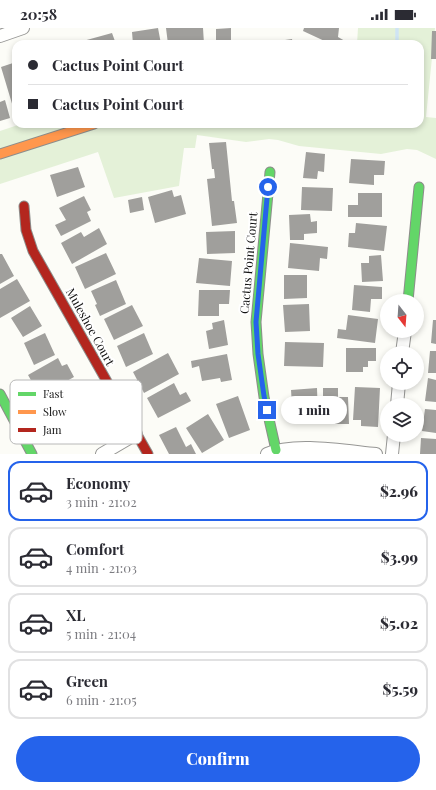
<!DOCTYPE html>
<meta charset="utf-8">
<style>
body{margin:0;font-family:"Playfair Display",serif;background:#f2f2f3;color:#2b2b33;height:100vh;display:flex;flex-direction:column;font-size:15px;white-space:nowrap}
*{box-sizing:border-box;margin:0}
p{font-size:13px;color:#7c7c81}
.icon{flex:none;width:22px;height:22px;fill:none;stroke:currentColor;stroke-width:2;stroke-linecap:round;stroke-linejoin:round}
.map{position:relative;height:426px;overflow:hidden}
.drawer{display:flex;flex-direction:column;background:#fff;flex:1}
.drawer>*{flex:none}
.hud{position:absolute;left:12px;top:12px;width:412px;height:88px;border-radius:12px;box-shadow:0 2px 6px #0003;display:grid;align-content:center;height:88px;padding:0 16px;background:#fff}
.needle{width:26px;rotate:163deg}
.buttons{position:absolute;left:380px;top:266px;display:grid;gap:8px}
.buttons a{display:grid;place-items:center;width:44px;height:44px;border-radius:50%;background:#fff;box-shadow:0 2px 6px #0003;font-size:20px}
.end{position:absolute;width:18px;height:18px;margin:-9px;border:5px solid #2563eb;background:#fff;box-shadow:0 0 0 2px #fff}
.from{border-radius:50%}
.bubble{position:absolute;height:28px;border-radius:14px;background:#fff;box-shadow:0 2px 6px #0003;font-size:13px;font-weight:800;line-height:28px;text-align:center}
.hud b{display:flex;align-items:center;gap:14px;height:38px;font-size:15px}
.hud b+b{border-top:1px solid #e1e1e2}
.hud i{width:10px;height:10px;background:#2b2b33}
ul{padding:7px 0 0;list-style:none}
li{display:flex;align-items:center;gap:12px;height:60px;margin:0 8px 6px;padding:0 8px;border:2px solid #e1e1e2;border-radius:12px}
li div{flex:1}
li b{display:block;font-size:15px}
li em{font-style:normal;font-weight:800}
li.active{border-color:#2563eb}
li>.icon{width:36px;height:36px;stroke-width:1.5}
.action{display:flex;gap:8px;margin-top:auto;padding:8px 16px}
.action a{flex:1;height:46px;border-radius:24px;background:#2563eb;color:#fff;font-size:16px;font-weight:800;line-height:46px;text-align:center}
.status{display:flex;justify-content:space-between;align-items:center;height:28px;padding:0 20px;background:#fff;direction:ltr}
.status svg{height:11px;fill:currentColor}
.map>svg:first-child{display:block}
</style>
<div class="status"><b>20:58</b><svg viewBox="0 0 49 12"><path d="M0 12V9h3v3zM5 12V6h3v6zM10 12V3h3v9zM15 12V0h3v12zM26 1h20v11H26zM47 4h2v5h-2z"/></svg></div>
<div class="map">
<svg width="436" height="426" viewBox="0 0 436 426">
<rect width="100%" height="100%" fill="#fcfcf7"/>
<path fill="#e4f1d8" d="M 358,0 L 435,0 L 426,89 L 436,90 L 436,131 L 417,122 L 407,121 L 381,126 L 299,118 L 278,112 L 269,111 L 246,114 L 197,107 L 195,120 L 184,120 L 179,158 L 114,170 L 98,124 L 0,156 L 0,103 L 21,96 L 420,96 L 420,16 L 357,16 Z"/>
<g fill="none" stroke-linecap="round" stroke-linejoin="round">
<path stroke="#cfe4f4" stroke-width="3.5" d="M 397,0 L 397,16"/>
</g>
<path fill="#a09f9c" d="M 158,0 L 161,16 L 133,16 L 132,4 Z
M 166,0 L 203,0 L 204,16 L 168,16 Z
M 231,0 L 231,13 L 249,13 L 249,16 L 216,16 L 216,1 Z
M 304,0 L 339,0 L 338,9 L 345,13 L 343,16 L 331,16 L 303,3 Z
M 432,3 L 436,3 L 436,31 L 431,31 Z
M 112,5 L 116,16 L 84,16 L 83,13 Z
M 292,11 L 293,16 L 264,16 L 264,15 Z
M 16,34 L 16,78 L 13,79 L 1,39 Z
M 5,72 L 10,90 L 0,93 L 0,74 Z
M 226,114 L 232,173 L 234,173 L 237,195 L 212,198 L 207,151 L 215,150 L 214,141 L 212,141 L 209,115 Z
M 306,124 L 325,126 L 324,144 L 318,143 L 317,151 L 303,150 Z
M 351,131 L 385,133 L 384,147 L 374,147 L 374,157 L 349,155 Z
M 78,139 L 85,159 L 57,169 L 50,147 Z
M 302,159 L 333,160 L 332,183 L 301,182 Z
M 172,162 L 174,169 L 181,167 L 186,186 L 155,195 L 148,169 Z
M 358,165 L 382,165 L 382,189 L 348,189 L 348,177 L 358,177 Z
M 84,168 L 91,182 L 87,184 L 91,193 L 61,208 L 55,197 L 66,192 L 59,180 Z
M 142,169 L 144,182 L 130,185 L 128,172 Z
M 310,186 L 311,194 L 317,193 L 317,205 L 304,206 L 304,212 L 290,212 L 289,187 Z
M 356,195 L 387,198 L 384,223 L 348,219 L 349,205 L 355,205 Z
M 99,200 L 107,216 L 72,236 L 61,215 L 81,204 L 84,209 Z
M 235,203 L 235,225 L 207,226 L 206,204 Z
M 290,215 L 328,219 L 327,231 L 320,230 L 319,243 L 288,240 Z
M 106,225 L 116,246 L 85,261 L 75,239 Z
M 0,226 L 2,226 L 14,248 L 0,256 Z
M 381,227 L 383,253 L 362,254 L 361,235 L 369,235 L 369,228 Z
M 199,230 L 232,233 L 230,258 L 196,255 Z
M 284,247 L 307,247 L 307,270 L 284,271 Z
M 17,251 L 30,273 L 0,290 L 0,261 Z
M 116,252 L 126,276 L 100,288 L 95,277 L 97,276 L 91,263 Z
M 354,257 L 382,259 L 382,271 L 371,271 L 370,284 L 352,282 Z
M 199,262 L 230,262 L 229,276 L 219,276 L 219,288 L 198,288 Z
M 309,276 L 310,303 L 285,304 L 283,277 Z
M 132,277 L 143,298 L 114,312 L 104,291 Z
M 30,278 L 42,298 L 23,309 L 11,290 Z
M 348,287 L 378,291 L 375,315 L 337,310 L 338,301 L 346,302 Z
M 224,292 L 228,317 L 209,321 L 206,303 L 213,301 L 212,295 Z
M 433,292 L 436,292 L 436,316 L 431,315 Z
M 45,305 L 55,327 L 34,337 L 24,315 Z
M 144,305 L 153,326 L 126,339 L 117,318 Z
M 285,314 L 324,315 L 323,339 L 284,338 Z
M 346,320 L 376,320 L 376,333 L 368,333 L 368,339 L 363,339 L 363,344 L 346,344 Z
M 430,323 L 436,323 L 436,345 L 428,345 Z
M 168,325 L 179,346 L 144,365 L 133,344 Z
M 227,326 L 232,352 L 221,354 L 220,350 L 202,353 L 199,338 L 192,340 L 191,333 Z
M 58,330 L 62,338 L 67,336 L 74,349 L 40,368 L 28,347 Z
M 428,350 L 436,352 L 436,374 L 425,373 Z
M 174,355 L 180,367 L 186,364 L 191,373 L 158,390 L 147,370 Z
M 355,359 L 380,360 L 378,399 L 361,398 L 361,392 L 353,392 Z
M 317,360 L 318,391 L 293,392 L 291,362 Z
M 323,360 L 338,360 L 338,369 L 348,369 L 349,396 L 335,396 L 335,387 L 323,387 Z
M 238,368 L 250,402 L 229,410 L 216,376 Z
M 425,381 L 436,382 L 436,405 L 422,403 Z
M 208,386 L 224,412 L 202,425 L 186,400 Z
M 176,399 L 186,419 L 191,416 L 196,426 L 169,426 L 159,407 Z
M 421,410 L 436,411 L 436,426 L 420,426 Z"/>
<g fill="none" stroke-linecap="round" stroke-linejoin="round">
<defs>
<path id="street" d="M 0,8 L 23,0
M 402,325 L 405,303
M 397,377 L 399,355
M 102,426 L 136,406
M 267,426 C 294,414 345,423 376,426
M 392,426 L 394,407"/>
<path id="fast" d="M 270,144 L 256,294 L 258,326 L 264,369 L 276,422
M 408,273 L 419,159
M 0,366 L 32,426"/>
<path id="slow" d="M 0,126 L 94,96"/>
<path id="jam" d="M 24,178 L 26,202 L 33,223 L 148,426"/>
</defs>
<use href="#street" stroke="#979795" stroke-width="14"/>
<use href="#fast" stroke="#8d8d8b" stroke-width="11"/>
<use href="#slow" stroke="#8d8d8b" stroke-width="11"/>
<use href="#jam" stroke="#8d8d8b" stroke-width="11"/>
<use href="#street" stroke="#fffffe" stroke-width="12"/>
<use href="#fast" stroke="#63d668" stroke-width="9"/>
<use href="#slow" stroke="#ff974d" stroke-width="9"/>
<use href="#jam" stroke="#b3261e" stroke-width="9"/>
</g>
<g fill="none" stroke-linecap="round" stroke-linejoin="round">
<path stroke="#2563eb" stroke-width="5" d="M 267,382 L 264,368 L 258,326 L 256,294 L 268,159"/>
</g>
<g text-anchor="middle" stroke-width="4" stroke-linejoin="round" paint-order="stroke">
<g font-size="12" fill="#111" stroke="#fff">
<text transform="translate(249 235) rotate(-85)" y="4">Cactus Point Court</text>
<text transform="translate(90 299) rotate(61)" y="4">Muleshoe Court</text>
</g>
</g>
<rect x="10" y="352" width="132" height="64" rx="6" fill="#fff" stroke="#b8b8b8" stroke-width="1"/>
<rect x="18" y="364" width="18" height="4" fill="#63d668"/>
<rect x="18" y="382" width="18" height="4" fill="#ff974d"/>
<rect x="18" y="400" width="18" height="4" fill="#b3261e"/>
<g font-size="11" fill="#111">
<text x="43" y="370">Fast</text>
<text x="43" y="388">Slow</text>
<text x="43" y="406">Jam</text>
</g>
</svg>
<div class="buttons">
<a><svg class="needle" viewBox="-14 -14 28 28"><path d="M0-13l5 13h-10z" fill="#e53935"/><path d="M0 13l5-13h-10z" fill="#7c7c81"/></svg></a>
<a><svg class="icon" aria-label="locate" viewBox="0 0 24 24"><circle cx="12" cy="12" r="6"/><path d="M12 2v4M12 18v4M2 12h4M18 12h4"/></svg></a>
<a><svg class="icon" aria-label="layers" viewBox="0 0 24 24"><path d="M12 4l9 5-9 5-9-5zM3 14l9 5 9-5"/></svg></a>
</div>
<i class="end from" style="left:268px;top:159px"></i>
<i class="end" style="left:267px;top:382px"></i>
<div class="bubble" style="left:281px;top:368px;width:66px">1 min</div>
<div class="hud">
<b><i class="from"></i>Cactus Point Court</b>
<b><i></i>Cactus Point Court</b>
</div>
</div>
<section class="drawer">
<ul>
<li class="active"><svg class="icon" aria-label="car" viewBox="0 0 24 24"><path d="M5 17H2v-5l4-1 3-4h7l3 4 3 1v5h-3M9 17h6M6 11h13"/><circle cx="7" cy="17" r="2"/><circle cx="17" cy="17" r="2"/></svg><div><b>Economy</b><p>3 min · 21:02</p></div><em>$2.96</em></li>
<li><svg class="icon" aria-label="car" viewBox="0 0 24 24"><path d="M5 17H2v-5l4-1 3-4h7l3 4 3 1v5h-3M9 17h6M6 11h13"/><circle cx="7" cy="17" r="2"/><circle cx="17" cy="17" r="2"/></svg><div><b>Comfort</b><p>4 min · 21:03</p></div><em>$3.99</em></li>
<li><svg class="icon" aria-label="car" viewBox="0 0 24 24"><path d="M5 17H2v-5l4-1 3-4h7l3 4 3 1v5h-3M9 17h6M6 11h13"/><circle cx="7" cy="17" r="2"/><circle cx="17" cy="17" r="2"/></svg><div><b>XL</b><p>5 min · 21:04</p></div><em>$5.02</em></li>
<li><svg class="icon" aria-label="car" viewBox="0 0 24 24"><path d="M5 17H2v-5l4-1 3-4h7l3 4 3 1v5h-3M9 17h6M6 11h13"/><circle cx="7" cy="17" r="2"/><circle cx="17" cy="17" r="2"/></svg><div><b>Green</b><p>6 min · 21:05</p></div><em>$5.59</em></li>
</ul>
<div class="action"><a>Confirm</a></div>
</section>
